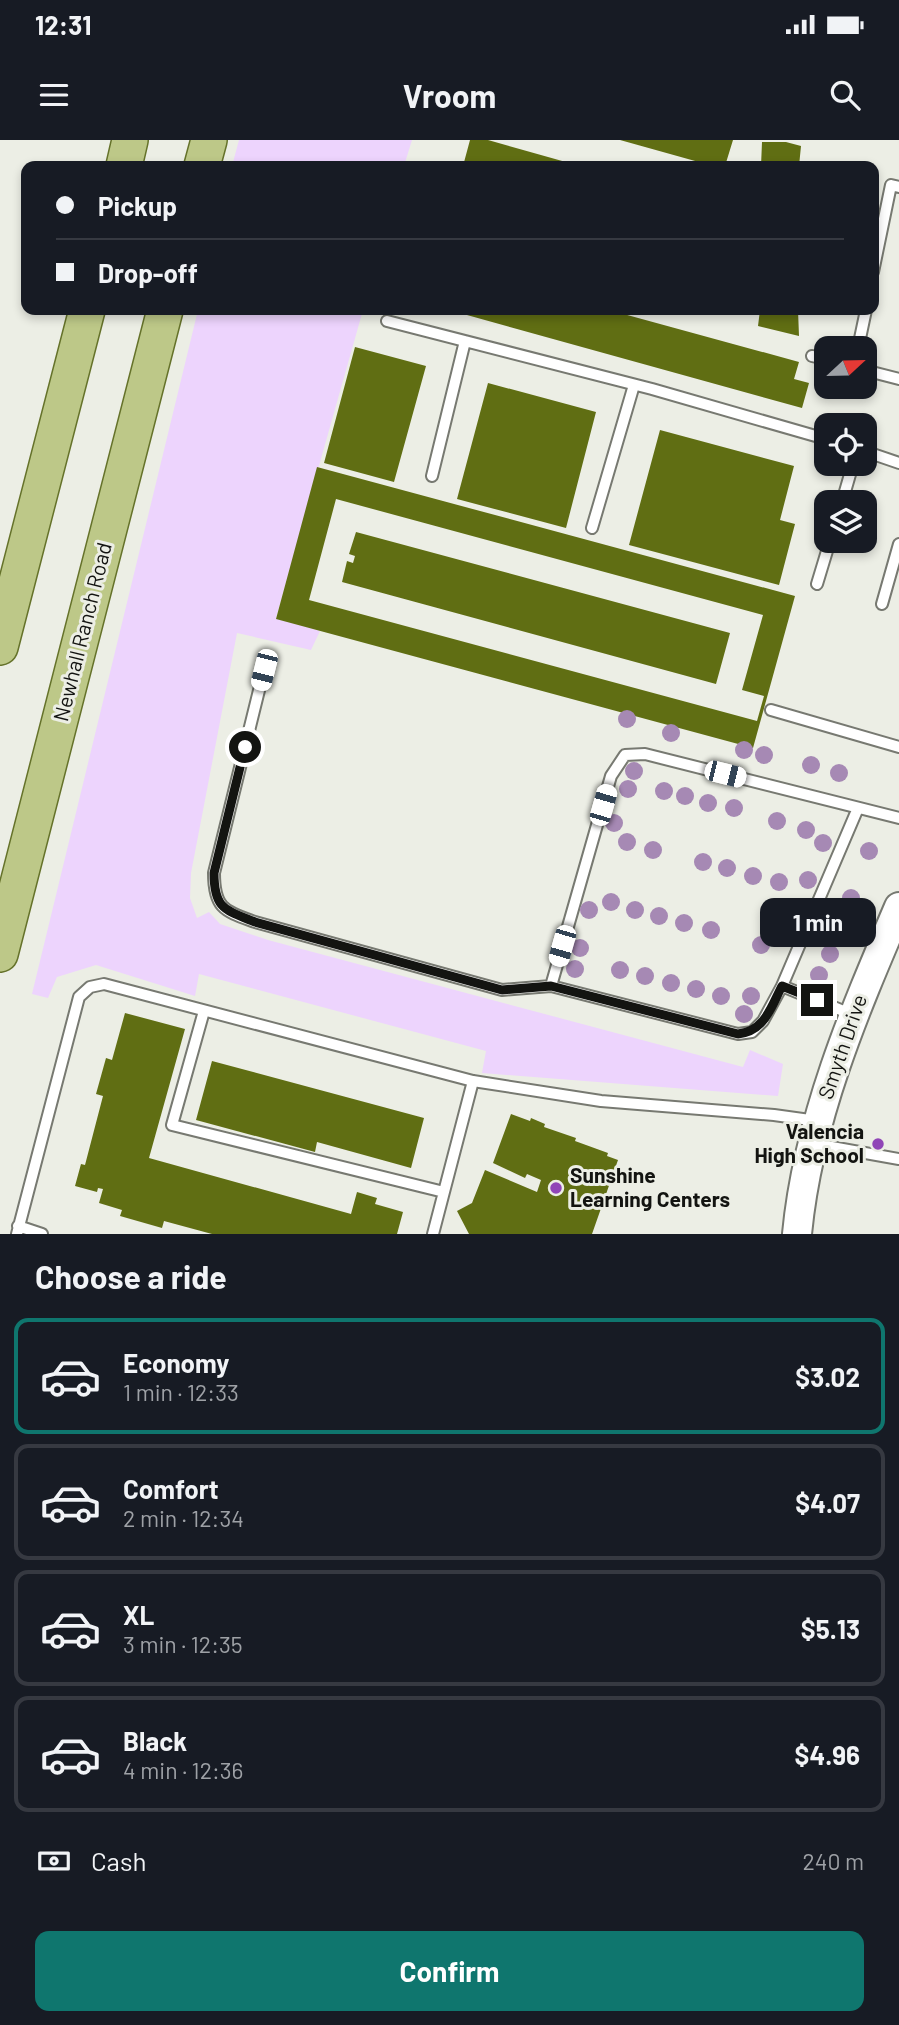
<!DOCTYPE html>
<meta charset="utf-8">
<style>
body{margin:0;font-family:Barlow,sans-serif;background:#20242c;color:#f1f3f6;height:100vh;display:flex;flex-direction:column;font-size:26px;white-space:nowrap}
*{box-sizing:border-box;margin:0}
p{font-size:23px;color:#9ea1a6}
.icon{flex:none;width:38px;height:38px;fill:none;stroke:currentColor;stroke-width:2;stroke-linecap:round;stroke-linejoin:round}
.map{position:relative;height:1094px;overflow:hidden}
.side{display:flex;flex-direction:column;background:#171b24;flex:1}
.side>*{flex:none}
.top-card{position:absolute;left:21px;top:21px;width:858px;height:154px;border-radius:14px;box-shadow:0 4px 10px #0003;display:grid;align-content:center;height:154px;padding:0 35px;background:#171b24}
.needle{width:46px;rotate:68deg}
.buttons{position:absolute;left:814px;top:196px;display:grid;gap:14px}
.buttons a{display:grid;place-items:center;width:63px;height:63px;border-radius:14px;background:#171b24;box-shadow:0 4px 10px #0003;font-size:35px}
.end{position:absolute;width:32px;height:32px;margin:-16px;border:9px solid #131411;background:#fff;box-shadow:0 0 0 4px #fff}
.from{border-radius:50%}
.bubble{position:absolute;height:49px;border-radius:14px;background:#171b24;box-shadow:0 4px 10px #0003;font-size:23px;font-weight:700;line-height:49px;text-align:center}
.car{position:absolute;width:21px;height:42px;margin:-21px -10px;border-radius:9px;box-shadow:0 0 5px 2px #0007;background:linear-gradient(#fff 24%,#345 0 40%,#fff 0 76%,#345 0 86%,#fff 0)}
.top-card b{display:flex;align-items:center;gap:24px;height:66px;font-size:26px}
.top-card b+b{border-top:2px solid #363941}
.top-card i{width:18px;height:18px;background:#f1f3f6}
ul{padding:0;list-style:none}
li{display:flex;align-items:center;gap:21px;height:116px;margin:0 14px 10px;padding:0 21px;border:4px solid #363941;border-radius:14px}
li div{flex:1}
li b{display:block;font-size:26px}
li em{font-style:normal;font-weight:700}
li.active{border-color:#0f766e}
li>.icon{width:63px;height:63px;stroke-width:1.5}
h2{padding:0 35px;font-size:32px;line-height:84px}
.pay{display:flex;align-items:center;gap:18px;height:77px;padding:0 35px;font-size:26px}
.pay p{margin-inline-start:auto}
.action{display:flex;gap:14px;margin-top:auto;padding:14px 35px}
.action a{flex:1;height:80px;border-radius:14px;background:#0f766e;color:#fff;font-size:28px;font-weight:700;line-height:80px;text-align:center}
.status{display:flex;justify-content:space-between;align-items:center;height:49px;padding:0 35px;background:#171b24;direction:ltr}
.status svg{height:19px;fill:currentColor}
header{display:flex;justify-content:space-between;align-items:center;height:91px;padding:0 35px;background:#171b24;font-size:32px;font-weight:700}
.map>svg:first-child{display:block}
</style>
<div class="status"><b>12:31</b><svg viewBox="0 0 49 12"><path d="M0 12V9h3v3zM5 12V6h3v6zM10 12V3h3v9zM15 12V0h3v12zM26 1h20v11H26zM47 4h2v5h-2z"/></svg></div>
<header><svg class="icon" aria-label="menu" viewBox="0 0 24 24"><path d="M4 6h16M4 12h16M4 18h16"/></svg>Vroom<svg class="icon" aria-label="search" viewBox="0 0 24 24"><circle cx="10" cy="10" r="6"/><path d="M15 15l6 6"/></svg></header>
<div class="map">
<svg width="899" height="1094" viewBox="0 0 899 1094">
<rect width="100%" height="100%" fill="#eceee5"/>
<path fill="#edd4fd" d="M 239,0 L 412,0 L 404,26 L 232,26 Z
M 198,170 L 363,170 L 276,478 L 320,491 L 311,510 L 237,493 L 191,733 L 190,758 L 197,778 L 209,772 L 220,784 L 268,800 L 743,927 L 750,910 L 783,924 L 778,956 L 482,933 L 486,911 L 199,834 L 195,856 L 96,825 L 57,837 L 48,858 L 32,854 Z"/>
<path fill="#606e13" fill-rule="evenodd" d="M 470,0 L 488,0 L 580,26 L 463,26 Z
M 620,0 L 733,0 L 725,26 L 713,26 Z
M 762,2 L 786,2 L 801,6 L 799,26 L 761,26 Z
M 449,170 L 609,170 L 799,222 L 794,239 L 809,243 L 802,268 Z
M 760,170 L 798,170 L 799,196 L 758,186 Z
M 355,207 L 426,226 L 394,342 L 324,323 Z
M 488,243 L 596,272 L 566,388 L 457,359 Z
M 660,290 L 794,326 L 780,380 L 795,384 L 779,445 L 629,405 Z
M 317,327 L 795,456 L 753,608 L 276,479 ZM 336,359 L 763,475 L 742,550 L 764,556 L 757,581 L 309,460 Z
M 356,392 L 730,493 L 716,544 L 342,442 L 347,421 L 353,423 L 355,416 L 349,414 Z
M 125,873 L 185,889 L 149,1018 L 351,1074 L 357,1052 L 377,1058 L 375,1064 L 403,1072 L 397,1094 L 212,1094 L 164,1081 L 162,1088 L 120,1076 L 122,1070 L 99,1063 L 103,1049 L 98,1048 L 97,1052 L 75,1046 L 81,1024 L 85,1025 L 103,956 L 96,954 L 106,918 L 112,920 Z
M 212,921 L 424,978 L 411,1028 L 317,1002 L 315,1012 L 196,980 Z
M 511,974 L 530,981 L 531,978 L 545,984 L 544,987 L 576,998 L 575,1001 L 608,1013 L 607,1016 L 618,1020 L 592,1094 L 469,1094 L 457,1071 L 472,1063 L 485,1030 L 537,1052 L 541,1040 L 527,1034 L 525,1038 L 493,1023 Z"/>
<g fill="none" stroke-linecap="round" stroke-linejoin="round">
<defs>
<path id="service" d="M 873,132 L 891,45 L 899,47
M 387,181 L 652,249 L 826,299
M 858,208 L 866,170
M 812,216 L 826,219
M 864,230 L 899,239
M 864,311 L 899,323
M 432,336 L 465,201
M 842,362 L 853,324
M 592,388 L 634,245
M 817,444 L 830,401
M 882,464 L 899,404
M 264,530 L 214,733 C 214,769 225,771 255,782 L 502,850 L 551,846 L 738,894 L 752,892 L 763,881 L 782,846 L 858,668
M 771,570 L 899,607
M 551,846 L 611,636 L 625,615 L 645,614 L 899,678
M 782,846 L 853,875
M 204,871 L 172,985 L 444,1052
M 815,1004 L 899,1019
M 18,1086 L 42,1094
M 17,1094 L 79,857 L 90,847 L 104,844 L 473,941 L 601,961 L 774,975 L 817,981
M 433,1094 L 473,941"/>
<path id="tertiary" d="M 797,1094 C 808,979 854,872 899,767"/>
<path id="primary" d="M 124,26 L 130,0
M 202,26 L 209,0
M 0,507 L 87,170
M 0,814 L 165,170"/>
</defs>
<use href="#service" stroke="#777971" stroke-width="14"/>
<use href="#tertiary" stroke="#777971" stroke-width="32"/>
<use href="#primary" stroke="#65722a" stroke-width="38"/>
<use href="#service" stroke="#fff" stroke-width="10"/>
<use href="#tertiary" stroke="#fff" stroke-width="28"/>
<use href="#primary" stroke="#bdc888" stroke-width="35"/>
</g>
<g fill="#a689b4">
<circle cx="627" cy="579" r="9"/>
<circle cx="671" cy="593" r="9"/>
<circle cx="744" cy="610" r="9"/>
<circle cx="764" cy="615" r="9"/>
<circle cx="811" cy="625" r="9"/>
<circle cx="634" cy="631" r="9"/>
<circle cx="839" cy="633" r="9"/>
<circle cx="628" cy="649" r="9"/>
<circle cx="664" cy="651" r="9"/>
<circle cx="685" cy="656" r="9"/>
<circle cx="708" cy="663" r="9"/>
<circle cx="734" cy="668" r="9"/>
<circle cx="777" cy="681" r="9"/>
<circle cx="614" cy="683" r="9"/>
<circle cx="806" cy="690" r="9"/>
<circle cx="627" cy="702" r="9"/>
<circle cx="823" cy="703" r="9"/>
<circle cx="653" cy="710" r="9"/>
<circle cx="869" cy="711" r="9"/>
<circle cx="703" cy="722" r="9"/>
<circle cx="727" cy="728" r="9"/>
<circle cx="753" cy="736" r="9"/>
<circle cx="808" cy="740" r="9"/>
<circle cx="779" cy="742" r="9"/>
<circle cx="851" cy="758" r="9"/>
<circle cx="611" cy="762" r="9"/>
<circle cx="589" cy="770" r="9"/>
<circle cx="635" cy="770" r="9"/>
<circle cx="659" cy="776" r="9"/>
<circle cx="684" cy="783" r="9"/>
<circle cx="711" cy="790" r="9"/>
<circle cx="837" cy="795" r="9"/>
<circle cx="784" cy="798" r="9"/>
<circle cx="761" cy="805" r="9"/>
<circle cx="580" cy="808" r="9"/>
<circle cx="830" cy="814" r="9"/>
<circle cx="575" cy="829" r="9"/>
<circle cx="620" cy="830" r="9"/>
<circle cx="819" cy="835" r="9"/>
<circle cx="645" cy="836" r="9"/>
<circle cx="671" cy="843" r="9"/>
<circle cx="696" cy="849" r="9"/>
<circle cx="721" cy="856" r="9"/>
<circle cx="751" cy="856" r="9"/>
<circle cx="744" cy="874" r="9"/>
</g>
<g fill="none" stroke-linecap="round" stroke-linejoin="round">
<path stroke="#131411" stroke-width="9" d="M 245,607 L 214,733 C 214,769 225,770 255,782 L 502,850 L 551,846 L 738,894 C 765,891 771,867 782,846 L 817,860"/>
</g>
<g fill="#9045b7" stroke="#eceee5" stroke-width="2.5">
<circle cx="878" cy="1004" r="7"/>
<circle cx="556" cy="1048" r="7"/>
</g>
<g text-anchor="middle" stroke-width="6" stroke-linejoin="round" paint-order="stroke">
<g font-size="21" fill="#131411" stroke="#eceee5">
<text transform="translate(83 492) rotate(-76)" y="7">Newhall Ranch Road</text>
<text transform="translate(843 907) rotate(-71)" y="7">Smyth Drive</text>
</g>
<g font-size="21" font-weight="bold" fill="#131411" stroke="#eceee5" text-anchor="end">
<text x="864" y="999">Valencia<tspan x="864" dy="24">High School</tspan></text>
<text x="570" y="1043" text-anchor="start">Sunshine<tspan x="570" dy="24">Learning Centers</tspan></text>
</g>
</g>
</svg>
<div class="buttons">
<a><svg class="needle" viewBox="-14 -14 28 28"><path d="M0-13l5 13h-10z" fill="#e53935"/><path d="M0 13l5-13h-10z" fill="#9ea1a6"/></svg></a>
<a><svg class="icon" aria-label="locate" viewBox="0 0 24 24"><circle cx="12" cy="12" r="6"/><path d="M12 2v4M12 18v4M2 12h4M18 12h4"/></svg></a>
<a><svg class="icon" aria-label="layers" viewBox="0 0 24 24"><path d="M12 4l9 5-9 5-9-5zM3 14l9 5 9-5"/></svg></a>
</div>
<i class="end from" style="left:245px;top:607px"></i>
<i class="end" style="left:817px;top:860px"></i>
<div class="bubble" style="left:760px;top:758px;width:116px">1 min</div>
<i class="car" style="left:264px;top:530px;rotate:194deg"></i>
<i class="car" style="left:725px;top:634px;rotate:104deg"></i>
<i class="car" style="left:603px;top:665px;rotate:16deg"></i>
<i class="car" style="left:562px;top:806px;rotate:196deg"></i>
<div class="top-card">
<b><i class="from"></i>Pickup</b>
<b><i></i>Drop-off</b>
</div>
</div>
<section class="side">
<h2>Choose a ride</h2>
<ul>
<li class="active"><svg class="icon" aria-label="car" viewBox="0 0 24 24"><path d="M5 17H2v-5l4-1 3-4h7l3 4 3 1v5h-3M9 17h6M6 11h13"/><circle cx="7" cy="17" r="2"/><circle cx="17" cy="17" r="2"/></svg><div><b>Economy</b><p>1 min · 12:33</p></div><em>$3.02</em></li>
<li><svg class="icon" aria-label="car" viewBox="0 0 24 24"><path d="M5 17H2v-5l4-1 3-4h7l3 4 3 1v5h-3M9 17h6M6 11h13"/><circle cx="7" cy="17" r="2"/><circle cx="17" cy="17" r="2"/></svg><div><b>Comfort</b><p>2 min · 12:34</p></div><em>$4.07</em></li>
<li><svg class="icon" aria-label="car" viewBox="0 0 24 24"><path d="M5 17H2v-5l4-1 3-4h7l3 4 3 1v5h-3M9 17h6M6 11h13"/><circle cx="7" cy="17" r="2"/><circle cx="17" cy="17" r="2"/></svg><div><b>XL</b><p>3 min · 12:35</p></div><em>$5.13</em></li>
<li><svg class="icon" aria-label="car" viewBox="0 0 24 24"><path d="M5 17H2v-5l4-1 3-4h7l3 4 3 1v5h-3M9 17h6M6 11h13"/><circle cx="7" cy="17" r="2"/><circle cx="17" cy="17" r="2"/></svg><div><b>Black</b><p>4 min · 12:36</p></div><em>$4.96</em></li>
</ul>
<div class="pay"><svg class="icon" aria-label="cash" viewBox="0 0 24 24"><path d="M3 7h18v10H3z"/><circle cx="12" cy="12" r="2"/></svg>Cash<p>240 m</p></div>
<div class="action"><a>Confirm</a></div>
</section>
